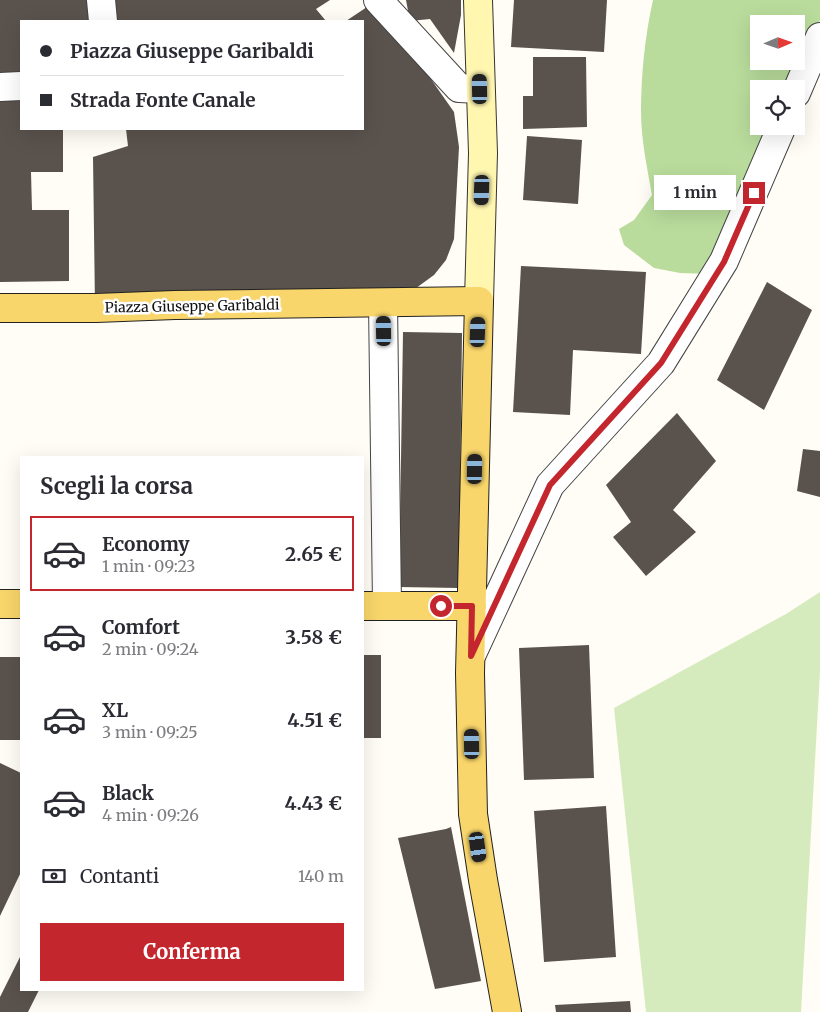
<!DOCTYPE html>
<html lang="it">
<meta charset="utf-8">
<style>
body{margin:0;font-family:Merriweather,serif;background:#f2f2f3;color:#2b2b33;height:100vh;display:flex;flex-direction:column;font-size:19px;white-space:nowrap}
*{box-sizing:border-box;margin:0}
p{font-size:16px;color:#7c7c81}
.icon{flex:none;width:28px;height:28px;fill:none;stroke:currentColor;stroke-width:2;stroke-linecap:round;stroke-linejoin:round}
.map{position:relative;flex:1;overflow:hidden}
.side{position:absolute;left:20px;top:456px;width:344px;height:535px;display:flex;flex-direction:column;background:#fff;border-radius:0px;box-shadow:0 5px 20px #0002}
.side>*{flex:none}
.hud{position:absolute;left:20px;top:20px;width:344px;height:110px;border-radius:0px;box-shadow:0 5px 20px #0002;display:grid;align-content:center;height:110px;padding:0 20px;background:#fff}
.needle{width:32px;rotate:88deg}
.fabs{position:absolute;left:750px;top:15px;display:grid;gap:10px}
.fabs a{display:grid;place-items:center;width:55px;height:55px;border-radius:0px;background:#fff;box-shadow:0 5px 20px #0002;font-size:25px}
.end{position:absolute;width:22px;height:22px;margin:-11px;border:6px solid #c4262e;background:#fff;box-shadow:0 0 0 2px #fff}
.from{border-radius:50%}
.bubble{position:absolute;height:35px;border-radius:0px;background:#fff;box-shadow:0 5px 20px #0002;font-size:16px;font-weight:700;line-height:35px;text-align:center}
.car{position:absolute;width:15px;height:30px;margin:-15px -8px;border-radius:6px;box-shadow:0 0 4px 1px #0007;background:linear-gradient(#222 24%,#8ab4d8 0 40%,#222 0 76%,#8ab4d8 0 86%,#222 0)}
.hud b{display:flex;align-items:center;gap:18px;height:48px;font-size:19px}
.hud b+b{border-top:1px solid #e1e1e2}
.hud i{width:12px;height:12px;background:#2b2b33}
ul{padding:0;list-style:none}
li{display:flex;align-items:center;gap:15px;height:75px;margin:0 10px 8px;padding:0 10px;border:2px solid transparent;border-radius:0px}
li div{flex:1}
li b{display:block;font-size:19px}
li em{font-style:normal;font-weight:700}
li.selected{border-color:#c4262e}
li>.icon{width:45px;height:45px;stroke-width:1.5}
h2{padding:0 20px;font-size:22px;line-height:60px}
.pay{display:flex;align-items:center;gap:12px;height:55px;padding:0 20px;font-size:19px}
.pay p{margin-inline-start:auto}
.primary-button{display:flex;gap:10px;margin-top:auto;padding:10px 20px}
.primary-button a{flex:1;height:58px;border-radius:0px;background:#c4262e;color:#fff;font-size:20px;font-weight:700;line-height:58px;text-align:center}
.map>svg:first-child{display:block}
</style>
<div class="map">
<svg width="820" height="1012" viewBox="0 0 820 1012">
<rect width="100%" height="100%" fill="#fffdf5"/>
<path fill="#d5ebbd" d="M 820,592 L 820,671 L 801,1012 L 646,1012 L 614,708 L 786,614 Z"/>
<path fill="#b9dc9c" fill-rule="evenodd" d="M 653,0 L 820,0 L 820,20 L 793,89 L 759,89 L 759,126 L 777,126 L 708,274 L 680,273 L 654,268 L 624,245 L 619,229 L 634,220 L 652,195 C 647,167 641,139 641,111 C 641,74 645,36 653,0 ZM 759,24 L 796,24 L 796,61 L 759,61 Z"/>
<path fill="#5a524d" d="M 0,0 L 89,0 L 91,21 L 21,21 L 21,77 L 0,78 Z
M 113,0 L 330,0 L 316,9 L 326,21 L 115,21 Z
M 406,0 L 461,0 L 461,15 L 454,53 L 430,19 L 410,21 Z
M 514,0 L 607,0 L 604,52 L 511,47 Z
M 376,1 L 454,112 L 459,147 L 454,239 L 446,260 L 434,275 L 412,291 L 95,306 L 93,157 L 128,146 L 126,129 L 362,129 L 362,21 L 346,21 Z
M 533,57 L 586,57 L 587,127 L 523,129 L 523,96 L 533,96 Z
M 0,101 L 21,101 L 21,129 L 63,129 L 63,172 L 31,172 L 32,210 L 69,210 L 69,281 L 0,282 Z
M 527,136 L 582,140 L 578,204 L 523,200 Z
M 521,266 L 646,272 L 641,354 L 573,350 L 570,415 L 513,412 Z
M 767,282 L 812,310 L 764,410 L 717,380 Z
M 403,332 L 462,333 L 459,588 L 399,587 Z
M 677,413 L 716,461 L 673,510 L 696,532 L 646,576 L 613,537 L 631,522 L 606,485 Z
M 803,449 L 820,451 L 820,497 L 797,491 Z
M 589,645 L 594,778 L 524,780 L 519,648 Z
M 362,655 L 381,655 L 381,738 L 362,738 Z
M 0,657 L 21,657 L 21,740 L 0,740 Z
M 0,763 L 21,773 L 21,872 L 0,916 Z
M 606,806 L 616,957 L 544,962 L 534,811 Z
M 451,827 L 481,981 L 435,989 L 398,838 L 446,829 Z
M 21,955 L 21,990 L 39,990 L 28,1012 L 0,1012 L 0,997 Z
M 630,1001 L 631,1012 L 556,1012 L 555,1005 Z"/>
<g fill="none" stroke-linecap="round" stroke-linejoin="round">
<defs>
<path id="street" d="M 101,0 L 103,21
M 378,0 L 459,88 L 480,89
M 0,87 L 21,86
M 796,93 L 820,37
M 383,303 L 387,606
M 471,656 L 550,485 L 661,363 L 724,261 L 782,126"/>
<path id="secondary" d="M 478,0 L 483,153 L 479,301"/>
<path id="primary" d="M 0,308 L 96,308 L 175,305 L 479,301 L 470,673 L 473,814 L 483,880 L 507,1012
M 0,604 L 21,604
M 362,606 L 472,606"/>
</defs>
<use href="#street" stroke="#444" stroke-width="30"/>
<use href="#secondary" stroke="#333" stroke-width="30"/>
<use href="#primary" stroke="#222" stroke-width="30"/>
<use href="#street" stroke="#fff" stroke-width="28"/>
<use href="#secondary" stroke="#fff6b0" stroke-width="28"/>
<use href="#primary" stroke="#f9d66b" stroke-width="28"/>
</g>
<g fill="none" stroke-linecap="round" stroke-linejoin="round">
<path stroke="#c4262e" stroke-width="6" d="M 441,606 L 472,606 L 471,656 L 550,485 L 661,363 L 724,262 L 754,193"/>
</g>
<g text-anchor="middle" stroke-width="5" stroke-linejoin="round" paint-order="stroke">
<g font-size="14" fill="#111" stroke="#fff">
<text transform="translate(192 306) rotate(-1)" y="5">Piazza Giuseppe Garibaldi</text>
</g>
</g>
</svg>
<div class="fabs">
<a><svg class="needle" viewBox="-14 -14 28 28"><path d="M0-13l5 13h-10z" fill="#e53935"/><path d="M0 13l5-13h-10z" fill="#7c7c81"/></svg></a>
<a><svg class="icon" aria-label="locate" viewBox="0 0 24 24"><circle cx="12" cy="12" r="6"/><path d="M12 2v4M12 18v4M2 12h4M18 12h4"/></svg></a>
</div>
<i class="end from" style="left:441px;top:606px"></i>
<i class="end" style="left:754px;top:193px"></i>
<div class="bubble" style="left:654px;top:175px;width:82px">1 min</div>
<i class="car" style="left:480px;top:89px;rotate:359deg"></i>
<i class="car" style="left:482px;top:190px;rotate:182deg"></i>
<i class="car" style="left:384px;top:331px;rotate:359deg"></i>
<i class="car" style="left:478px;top:332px;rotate:2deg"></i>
<i class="car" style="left:475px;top:469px;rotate:1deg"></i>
<i class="car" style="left:472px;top:744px;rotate:359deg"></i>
<i class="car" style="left:478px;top:847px;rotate:172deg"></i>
<div class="hud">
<b><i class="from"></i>Piazza Giuseppe Garibaldi</b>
<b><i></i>Strada Fonte Canale</b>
</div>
<section class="side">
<h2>Scegli la corsa</h2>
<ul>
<li class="selected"><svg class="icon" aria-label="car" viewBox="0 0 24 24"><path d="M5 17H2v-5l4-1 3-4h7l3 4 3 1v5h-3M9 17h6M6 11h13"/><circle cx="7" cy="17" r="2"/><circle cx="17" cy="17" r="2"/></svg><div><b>Economy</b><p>1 min · 09:23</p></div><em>2.65 €</em></li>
<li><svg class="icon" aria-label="car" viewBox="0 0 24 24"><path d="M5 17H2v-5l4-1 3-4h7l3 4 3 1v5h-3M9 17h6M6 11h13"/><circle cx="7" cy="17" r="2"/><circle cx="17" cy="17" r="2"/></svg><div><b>Comfort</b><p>2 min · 09:24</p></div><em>3.58 €</em></li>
<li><svg class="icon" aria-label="car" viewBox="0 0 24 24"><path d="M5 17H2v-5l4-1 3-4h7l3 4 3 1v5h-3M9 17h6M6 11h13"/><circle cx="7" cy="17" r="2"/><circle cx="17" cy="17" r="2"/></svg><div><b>XL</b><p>3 min · 09:25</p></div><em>4.51 €</em></li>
<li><svg class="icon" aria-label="car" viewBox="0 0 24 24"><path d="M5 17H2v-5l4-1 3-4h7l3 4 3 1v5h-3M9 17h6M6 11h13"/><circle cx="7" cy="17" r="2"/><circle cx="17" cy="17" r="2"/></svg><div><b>Black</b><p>4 min · 09:26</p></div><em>4.43 €</em></li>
</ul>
<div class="pay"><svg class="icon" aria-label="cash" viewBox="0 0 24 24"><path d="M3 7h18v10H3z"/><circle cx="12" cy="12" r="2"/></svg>Contanti<p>140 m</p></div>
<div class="primary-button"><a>Conferma</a></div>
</section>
</div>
